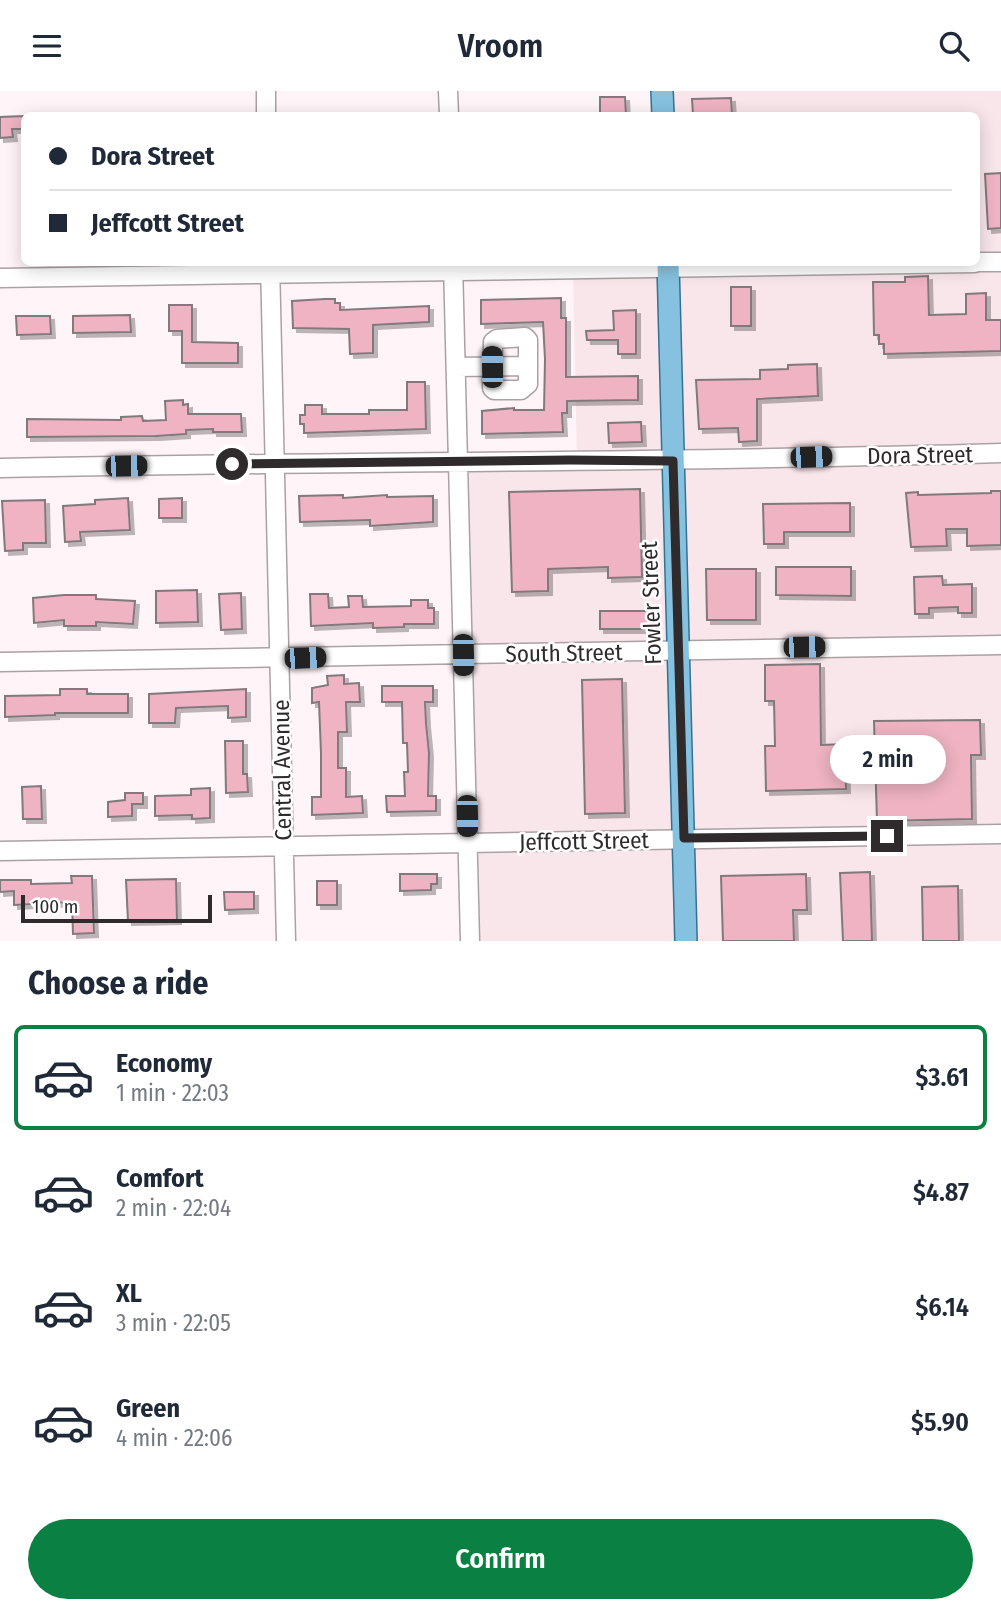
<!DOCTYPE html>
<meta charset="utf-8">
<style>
body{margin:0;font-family:"Fira Sans Condensed",sans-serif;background:#f2f2f3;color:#1f2937;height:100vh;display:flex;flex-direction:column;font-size:26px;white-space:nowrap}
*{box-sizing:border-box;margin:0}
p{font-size:23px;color:#747a83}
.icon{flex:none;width:38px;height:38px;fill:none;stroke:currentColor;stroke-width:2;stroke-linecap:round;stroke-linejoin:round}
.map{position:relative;height:850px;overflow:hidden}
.sheet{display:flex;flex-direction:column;background:#fff;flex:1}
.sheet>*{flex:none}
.hud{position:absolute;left:21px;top:21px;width:959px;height:154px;border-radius:10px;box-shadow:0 4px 18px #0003;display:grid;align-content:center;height:154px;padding:0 28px;background:#fff}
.scale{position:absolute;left:21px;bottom:18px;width:191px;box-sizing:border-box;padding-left:7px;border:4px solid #2f2b2c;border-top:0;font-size:19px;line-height:24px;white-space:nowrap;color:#2f2b2c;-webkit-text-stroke:5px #fff;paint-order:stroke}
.end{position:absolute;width:32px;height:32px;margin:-16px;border:9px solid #2f2b2c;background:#fff;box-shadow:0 0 0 4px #fff}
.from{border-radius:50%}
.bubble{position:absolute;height:49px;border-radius:24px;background:#fff;box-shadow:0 4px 18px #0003;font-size:23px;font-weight:600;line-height:49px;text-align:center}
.car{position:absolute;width:21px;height:42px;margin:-21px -10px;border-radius:9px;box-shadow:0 0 5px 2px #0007;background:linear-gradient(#222 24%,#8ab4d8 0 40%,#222 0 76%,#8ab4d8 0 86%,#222 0)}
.hud b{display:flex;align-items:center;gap:24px;height:66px;font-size:26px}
.hud b+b{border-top:2px solid #e0e1e3}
.hud i{width:18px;height:18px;background:#1f2937}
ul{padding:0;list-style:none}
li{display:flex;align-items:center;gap:21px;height:105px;margin:0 14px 10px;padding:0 14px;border:4px solid transparent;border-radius:10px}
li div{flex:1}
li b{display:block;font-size:26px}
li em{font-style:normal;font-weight:600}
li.selected{border-color:#0b8043}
li>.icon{width:63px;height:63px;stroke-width:1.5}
h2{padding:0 28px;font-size:32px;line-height:84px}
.primary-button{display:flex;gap:14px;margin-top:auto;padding:14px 28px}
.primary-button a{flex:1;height:80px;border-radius:42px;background:#0b8043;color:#fff;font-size:28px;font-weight:600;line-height:80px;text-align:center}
header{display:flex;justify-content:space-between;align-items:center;height:91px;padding:0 28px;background:#fff;font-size:32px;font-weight:600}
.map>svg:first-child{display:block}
</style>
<header><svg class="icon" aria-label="menu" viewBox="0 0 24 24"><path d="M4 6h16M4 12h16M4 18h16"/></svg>Vroom<svg class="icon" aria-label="search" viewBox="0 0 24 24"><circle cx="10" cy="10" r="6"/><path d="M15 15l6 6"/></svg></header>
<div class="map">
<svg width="1001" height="850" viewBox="0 0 1001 850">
<defs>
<filter id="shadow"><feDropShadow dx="4" dy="4" stdDeviation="0" flood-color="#0004"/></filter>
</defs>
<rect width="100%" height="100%" fill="#fff4f7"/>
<path fill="#f9e6eb" d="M 668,0 L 1001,0 L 1001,850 L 693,850 L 675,172 L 976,172 L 976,24 L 669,24 Z
M 661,172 L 679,850 L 476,850 L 464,372 L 577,371 L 573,183 Z"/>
<path fill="#efb3c3" stroke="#82797b" stroke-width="2" filter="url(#shadow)" d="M 600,6 L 625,6 L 626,24 L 600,24 Z
M 731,7 L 732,24 L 693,24 L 692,8 Z
M 24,25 L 24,38 L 12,38 L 13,46 L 0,47 L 0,26 Z
M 1001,82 L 1001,137 L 988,138 L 985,83 Z
M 928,185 L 929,224 L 966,223 L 966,203 L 986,202 L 986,229 L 1001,229 L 1001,260 L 884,263 L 884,253 L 879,253 L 879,244 L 874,244 L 873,191 L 905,191 L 905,186 Z
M 731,196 L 751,196 L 751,235 L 731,235 Z
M 561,207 L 561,227 L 566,227 L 566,286 L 638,285 L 638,309 L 567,310 L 567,322 L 562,322 L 563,341 L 482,343 L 482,320 L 514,317 L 514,319 L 544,319 L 545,268 L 543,231 L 481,233 L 481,209 Z
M 325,208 L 335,208 L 335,212 L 340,212 L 340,219 L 429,215 L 429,231 L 373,234 L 373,262 L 350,263 L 349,238 L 293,237 L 292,210 Z
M 169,214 L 192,214 L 192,251 L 238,252 L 238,272 L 182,272 L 182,240 L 169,240 Z
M 636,219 L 636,263 L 618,263 L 618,249 L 587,249 L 586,240 L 614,239 L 613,220 Z
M 130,224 L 131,241 L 73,242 L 73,225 Z
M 16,225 L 50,225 L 51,243 L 17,244 Z
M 817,273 L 818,305 L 757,308 L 757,350 L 739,351 L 738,337 L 699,338 L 696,289 L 760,288 L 760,279 L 788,278 L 788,274 Z
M 407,291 L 425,291 L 426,338 L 304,342 L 304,333 L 300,333 L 300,324 L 305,324 L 305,314 L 322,314 L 322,323 L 369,323 L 369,319 L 407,319 Z
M 183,309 L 183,314 L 188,313 L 188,323 L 241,323 L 242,341 L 213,341 L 213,338 L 186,339 L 186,343 L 156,345 L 27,346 L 27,328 L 121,329 L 121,326 L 142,325 L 143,330 L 166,329 L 165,310 Z
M 641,331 L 642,351 L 609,352 L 608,332 Z
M 640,398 L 642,486 L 608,487 L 608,476 L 548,478 L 548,500 L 512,501 L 509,401 Z
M 991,400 L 1001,400 L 1001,454 L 967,455 L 967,438 L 946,438 L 947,455 L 911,456 L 906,402 L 918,401 L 918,404 L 991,402 Z
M 343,404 L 343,407 L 387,404 L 387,406 L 433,405 L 433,431 L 370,435 L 370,429 L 300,431 L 299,405 Z
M 128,407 L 130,439 L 80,441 L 81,450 L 65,451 L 63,415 L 95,413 L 95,409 Z
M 182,407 L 182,427 L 159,427 L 159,408 Z
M 45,409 L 46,452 L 23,452 L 23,459 L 5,460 L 2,410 Z
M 850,412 L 850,441 L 784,441 L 784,453 L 764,453 L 763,413 Z
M 776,476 L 851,476 L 851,505 L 776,504 Z
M 706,478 L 756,478 L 756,529 L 707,529 Z
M 942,485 L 943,494 L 972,493 L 972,522 L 958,522 L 958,516 L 929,517 L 929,523 L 915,523 L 914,486 Z
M 197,499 L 198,531 L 156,532 L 156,500 Z
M 241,502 L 242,538 L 221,539 L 219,503 Z
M 310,503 L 328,503 L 329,517 L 349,516 L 348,505 L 362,505 L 363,516 L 411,515 L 411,509 L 428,509 L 428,517 L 434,517 L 434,533 L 404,533 L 404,536 L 373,537 L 373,532 L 311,535 Z
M 64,504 L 96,504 L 96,508 L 135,510 L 133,533 L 96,531 L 96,535 L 64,535 L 64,529 L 34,532 L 33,507 Z
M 600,520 L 654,520 L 655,538 L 600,538 Z
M 820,573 L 821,654 L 845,653 L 846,698 L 766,700 L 765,655 L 775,655 L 774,610 L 765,610 L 765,574 Z
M 344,584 L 344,593 L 359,592 L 360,611 L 346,611 L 347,641 L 338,641 L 338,677 L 346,677 L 346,706 L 362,705 L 363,722 L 312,724 L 312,706 L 321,706 L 321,663 L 319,611 L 312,612 L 312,597 L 328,594 L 327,585 Z
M 622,588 L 625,722 L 585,723 L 582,589 Z
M 382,595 L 433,595 L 433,611 L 425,611 L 426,632 L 429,662 L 428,705 L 436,705 L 436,720 L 387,721 L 386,705 L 405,705 L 404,681 L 408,681 L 407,652 L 403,652 L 402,611 L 382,611 Z
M 60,598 L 87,598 L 87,603 L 128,603 L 128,622 L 55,622 L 55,624 L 5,626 L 5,605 L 60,604 Z
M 246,598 L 246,626 L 228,627 L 228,615 L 176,617 L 175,632 L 149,632 L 149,603 Z
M 980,629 L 981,664 L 971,664 L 972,728 L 877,730 L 874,630 Z
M 225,650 L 243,650 L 243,683 L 247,683 L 248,701 L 226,702 Z
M 41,695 L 42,728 L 23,728 L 22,696 Z
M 210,697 L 210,727 L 192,728 L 192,724 L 155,725 L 155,705 L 191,704 L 191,698 Z
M 125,702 L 143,702 L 143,713 L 132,713 L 132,725 L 108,726 L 108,711 L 125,709 Z
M 870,781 L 872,850 L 843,850 L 840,782 Z
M 400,783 L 437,783 L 437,793 L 431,793 L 431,799 L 400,800 Z
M 806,783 L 807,819 L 793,819 L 794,850 L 723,850 L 721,785 Z
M 71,785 L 92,785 L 94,842 L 73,843 L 72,811 L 14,814 L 14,800 L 0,801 L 0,789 L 31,789 L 31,793 L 72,792 Z
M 176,788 L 177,829 L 128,830 L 126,789 Z
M 317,790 L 337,790 L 337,814 L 317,814 Z
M 958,795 L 959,850 L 923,850 L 922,796 Z
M 224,801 L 254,801 L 254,818 L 225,819 Z"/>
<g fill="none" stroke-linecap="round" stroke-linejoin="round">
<defs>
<path id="minor" d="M 266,0 L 266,24
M 448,0 L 449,24
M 976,171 L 1001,171
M 270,172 L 286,850
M 453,172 L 470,850
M 0,187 L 975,172
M 525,246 L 528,249 L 528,293 L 521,299 L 494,299 L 492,297 L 493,251 L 497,248 Z
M 456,276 L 528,275
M 0,377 C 334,370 667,372 1001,362
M 0,571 L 1001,554
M 0,760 L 1001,743"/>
<path id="major" d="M 662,0 L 663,24
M 668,172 L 686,850"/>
</defs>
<use href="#minor" stroke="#aba1a3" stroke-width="21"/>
<use href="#major" stroke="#337293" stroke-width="24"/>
<use href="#minor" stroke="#fff" stroke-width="18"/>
<use href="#major" stroke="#86c2e0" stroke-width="21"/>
</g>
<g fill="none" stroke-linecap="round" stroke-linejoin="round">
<path stroke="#2f2b2c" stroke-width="9" d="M 232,373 L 570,369 L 673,370 L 684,747 L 887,745"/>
</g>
<g text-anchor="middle" stroke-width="5" stroke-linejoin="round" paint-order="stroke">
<g font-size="23" fill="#2f2b2c" stroke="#fff">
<text transform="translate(920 364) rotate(-1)" y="8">Dora Street</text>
<text transform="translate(651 512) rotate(-92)" y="8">Fowler Street</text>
<text transform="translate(564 562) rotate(-1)" y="8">South Street</text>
<text transform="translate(282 679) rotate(-91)" y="8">Central Avenue</text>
<text transform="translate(584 750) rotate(-1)" y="8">Jeffcott Street</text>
</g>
</g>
</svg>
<div class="scale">100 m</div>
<i class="end from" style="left:232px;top:373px"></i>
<i class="end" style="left:887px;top:745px"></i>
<div class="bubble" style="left:830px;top:644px;width:116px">2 min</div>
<i class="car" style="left:492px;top:276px;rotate:359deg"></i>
<i class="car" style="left:811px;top:366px;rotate:88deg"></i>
<i class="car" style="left:126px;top:375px;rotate:89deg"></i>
<i class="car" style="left:804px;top:556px;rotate:89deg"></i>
<i class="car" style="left:463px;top:564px;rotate:179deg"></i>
<i class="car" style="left:305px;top:567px;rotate:88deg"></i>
<i class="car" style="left:467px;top:725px;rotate:179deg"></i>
<div class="hud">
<b><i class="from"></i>Dora Street</b>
<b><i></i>Jeffcott Street</b>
</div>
</div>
<section class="sheet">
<h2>Choose a ride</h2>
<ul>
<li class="selected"><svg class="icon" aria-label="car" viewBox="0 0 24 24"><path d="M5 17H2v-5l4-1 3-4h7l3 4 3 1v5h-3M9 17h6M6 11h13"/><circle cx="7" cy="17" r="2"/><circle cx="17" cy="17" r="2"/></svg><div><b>Economy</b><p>1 min · 22:03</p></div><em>$3.61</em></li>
<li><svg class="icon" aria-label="car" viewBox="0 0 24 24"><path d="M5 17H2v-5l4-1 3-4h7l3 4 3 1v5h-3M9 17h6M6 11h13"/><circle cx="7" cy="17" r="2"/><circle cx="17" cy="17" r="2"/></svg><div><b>Comfort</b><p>2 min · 22:04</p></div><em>$4.87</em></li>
<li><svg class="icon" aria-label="car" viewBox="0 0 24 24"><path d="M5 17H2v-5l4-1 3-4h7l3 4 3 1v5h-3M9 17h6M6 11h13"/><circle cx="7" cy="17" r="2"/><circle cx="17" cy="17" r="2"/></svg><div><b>XL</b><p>3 min · 22:05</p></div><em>$6.14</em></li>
<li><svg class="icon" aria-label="car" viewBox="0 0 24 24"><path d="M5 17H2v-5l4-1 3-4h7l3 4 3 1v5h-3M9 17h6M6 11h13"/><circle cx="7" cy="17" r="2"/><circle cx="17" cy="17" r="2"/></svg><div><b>Green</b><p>4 min · 22:06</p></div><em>$5.90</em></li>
</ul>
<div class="primary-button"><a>Confirm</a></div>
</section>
